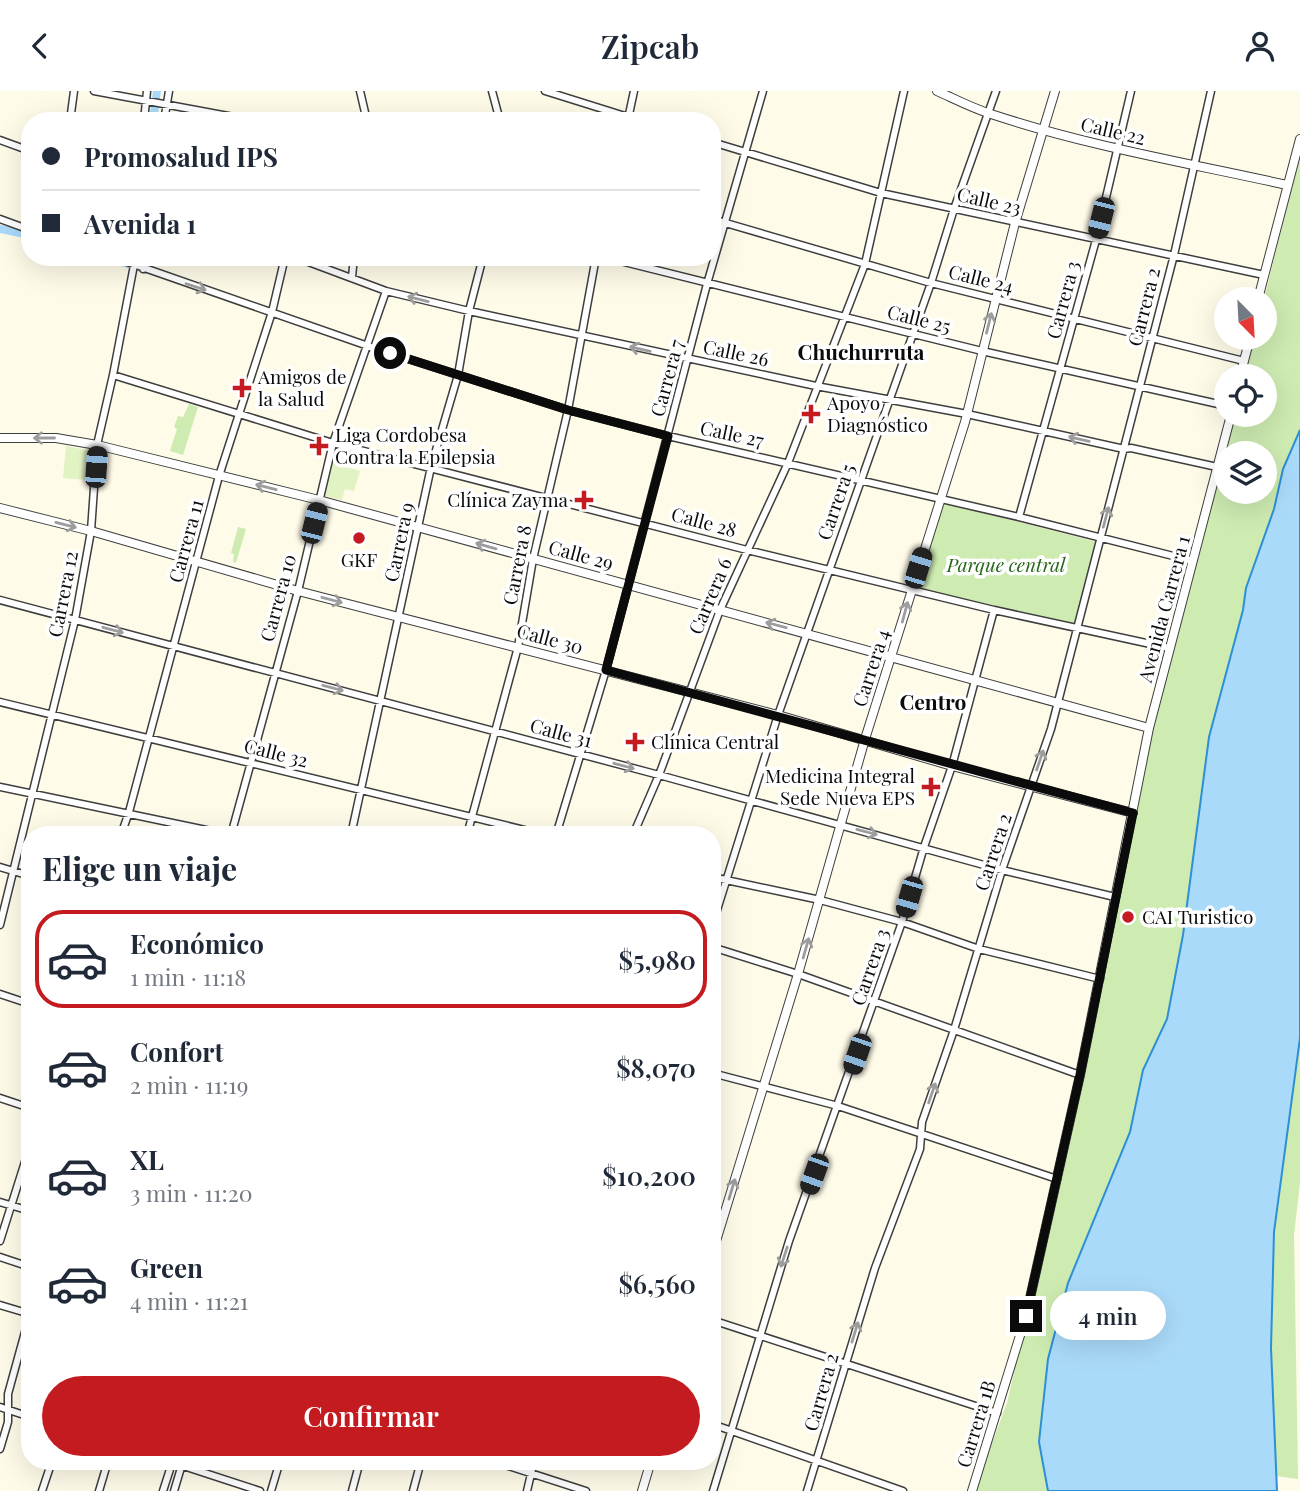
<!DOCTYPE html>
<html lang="es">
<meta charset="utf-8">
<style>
body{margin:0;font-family:"Playfair Display",serif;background:#f2f2f3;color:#1f2937;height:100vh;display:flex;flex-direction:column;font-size:26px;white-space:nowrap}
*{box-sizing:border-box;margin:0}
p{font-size:23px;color:#747a83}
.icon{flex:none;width:38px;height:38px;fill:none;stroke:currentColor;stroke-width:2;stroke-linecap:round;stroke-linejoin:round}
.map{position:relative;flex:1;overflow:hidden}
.drawer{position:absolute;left:21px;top:735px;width:700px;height:644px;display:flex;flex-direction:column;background:#fff;border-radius:28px;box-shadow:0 7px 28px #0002}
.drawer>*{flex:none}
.banner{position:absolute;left:21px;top:21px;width:700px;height:154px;border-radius:28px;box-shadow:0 7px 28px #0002;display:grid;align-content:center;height:154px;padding:0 21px;background:#fff}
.needle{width:46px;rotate:156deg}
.fabs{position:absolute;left:1214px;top:196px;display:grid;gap:14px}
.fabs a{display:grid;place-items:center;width:63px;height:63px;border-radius:50%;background:#fff;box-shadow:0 7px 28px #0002;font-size:35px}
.end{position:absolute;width:32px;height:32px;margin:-16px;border:9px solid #0b0b0b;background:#fff;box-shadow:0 0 0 4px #fff}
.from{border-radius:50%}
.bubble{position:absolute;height:49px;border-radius:24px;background:#fff;box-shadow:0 7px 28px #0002;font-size:23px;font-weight:600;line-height:49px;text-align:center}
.car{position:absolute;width:21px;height:42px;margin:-21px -10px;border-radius:9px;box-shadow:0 0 5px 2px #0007;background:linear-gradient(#222 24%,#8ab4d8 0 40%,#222 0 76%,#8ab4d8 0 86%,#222 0)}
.banner b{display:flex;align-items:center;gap:24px;height:66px;font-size:26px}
.banner b+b{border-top:2px solid #e0e1e3}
.banner i{width:18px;height:18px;background:#1f2937}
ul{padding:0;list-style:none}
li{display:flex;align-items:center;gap:21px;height:98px;margin:0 14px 10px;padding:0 7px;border:4px solid transparent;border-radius:28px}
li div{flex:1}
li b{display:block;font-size:26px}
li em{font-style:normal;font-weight:600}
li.selected{border-color:#c31b20}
li>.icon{width:63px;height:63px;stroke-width:1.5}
h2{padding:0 21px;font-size:32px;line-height:84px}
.action{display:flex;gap:14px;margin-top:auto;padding:14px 21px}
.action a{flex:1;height:80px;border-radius:42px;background:#c31b20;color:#fff;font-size:28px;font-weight:600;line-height:80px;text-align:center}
header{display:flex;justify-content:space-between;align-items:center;height:91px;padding:0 21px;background:#fff;font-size:32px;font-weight:600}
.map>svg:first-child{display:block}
</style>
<header><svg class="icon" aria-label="back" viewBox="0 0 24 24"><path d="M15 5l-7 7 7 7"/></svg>Zipcab<svg class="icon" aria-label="person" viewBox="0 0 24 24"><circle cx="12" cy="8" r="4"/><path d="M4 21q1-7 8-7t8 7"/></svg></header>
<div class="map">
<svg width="1300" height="1400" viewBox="0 0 1300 1400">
<rect width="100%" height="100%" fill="#fffbe9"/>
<path fill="#ceebb1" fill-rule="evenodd" d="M 1300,64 L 1300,339 L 1283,378 L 1274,418 L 1246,497 L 1243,519 L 1209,646 L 1183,844 L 1167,928 L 1143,979 L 1130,1041 L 1039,1351 L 1048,1400 L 974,1400 L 1007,1312 L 1059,1088 L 1152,639 L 1235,324 L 1265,324 L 1265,285 L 1245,285 L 1254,247 L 1265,247 L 1264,208 ZM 1227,362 L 1265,362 L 1265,401 L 1227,401 Z
M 189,313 L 198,316 L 183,364 L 170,360 L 177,338 L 174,336 L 178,325 L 183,326 Z
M 941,411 L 1097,451 L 1076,536 L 914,498 Z
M 238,436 L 246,438 L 236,472 L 233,471 L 234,463 L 231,462 Z
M 1300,947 L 1300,1091 L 1294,1144 L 1298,1388 L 1276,1385 L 1271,1257 L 1274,1141 Z"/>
<path fill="#e1f2c3" d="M 66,355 L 91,360 L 88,389 L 63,387 Z
M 332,372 L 360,380 L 354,400 L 345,398 L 342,409 L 324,405 Z"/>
<path fill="#aadafa" stroke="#2d8fd5" stroke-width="2" d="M 1300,339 L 1300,947 L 1274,1141 L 1271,1257 L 1277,1400 L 1048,1400 L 1039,1351 L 1048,1268 L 1068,1192 L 1130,1041 L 1143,979 L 1167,928 L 1183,844 L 1209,646 L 1243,519 L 1246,497 L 1274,418 L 1283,378 Z"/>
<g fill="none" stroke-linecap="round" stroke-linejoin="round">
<path stroke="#aadafa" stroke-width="8" d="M 153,30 L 157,0
M 0,138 L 30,144
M 105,166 L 128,173 L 132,166"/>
<defs>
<path id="minor" d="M 94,0 L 255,30
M 360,0 L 367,30
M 492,0 L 500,30
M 545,0 L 641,30
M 628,28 L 634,0
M 70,30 L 74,0
M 144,30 L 147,0
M 164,30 L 169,0
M 0,49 L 30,60
M 712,51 L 881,102 L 1264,184
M 0,128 L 30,139
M 712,128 L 931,192 L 1244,270
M 113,166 L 368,255 L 568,319 L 668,345 L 1019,426 L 1193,470
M 295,166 L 386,200 L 469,220 L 816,295 L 967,323 L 1124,358 L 1131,357 L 1217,376
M 604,166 L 982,260 L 1227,315
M 143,178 L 145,166
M 352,186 L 354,166
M 113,284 L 333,352 L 747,459 L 994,519 L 1169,557
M 1019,426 L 1096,149 L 1131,0
M 0,509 L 659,684 L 1002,779 L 1115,806
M 0,611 L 545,744
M 0,696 L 230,744
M 121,744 L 129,721 L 219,385 L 272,221 L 285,166
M 231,744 L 298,500 L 333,352 L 386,200
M 351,744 L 431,376 L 458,284 L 469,220 L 483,166
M 467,744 L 518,556 L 533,468 L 568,319 L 596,166
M 556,744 L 606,579 L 707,193 L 763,0
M 633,744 L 659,684 L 720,519 L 788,372 L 865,173 L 904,0
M 0,776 L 30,785
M 712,786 L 820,809 L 902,831 L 979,858 L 1100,888
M 0,834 L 75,529 L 91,440 L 97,354 L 113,284 L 134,174
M 712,835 L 778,624 L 931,192 L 954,118 L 996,0
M 712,856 L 798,883 L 1080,984
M 0,903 L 30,913
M 712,982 L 838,1015 L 1057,1088
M 0,1007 L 30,1017
M 0,1111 L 30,1120
M 712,1123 L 723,1127
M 0,1150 L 30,1055
M 0,1166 L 30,1176
M 0,1214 L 30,1223 L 8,1303 L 8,1331 L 0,1358
M 712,1229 L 997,1322
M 0,1316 L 30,1326
M 712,1333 L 903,1400
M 168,1370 L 260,1400
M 493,1370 L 586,1400
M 42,1400 L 52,1370
M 99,1400 L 108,1370
M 163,1400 L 172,1372
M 174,1400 L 183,1370
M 271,1400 L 280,1370
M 352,1400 L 360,1370
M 413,1400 L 421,1370
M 527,1400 L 534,1370
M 713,1400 L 789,1150 L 902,831 L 924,756 L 952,675 L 994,519
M 807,1400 L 875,1177 L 920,1058 L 922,1031 L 954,939 L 1002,779 L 1051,638 L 1174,164 L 1211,0"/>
<path id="tertiary" d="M 937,0 C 955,8 972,17 991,23 C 1087,55 1188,72 1287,94
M 1258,208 L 1300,48
M 1240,285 L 1250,247
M 0,347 L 56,347 L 97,354 L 319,409 L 1149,637
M 0,417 L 91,440 L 298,500 L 778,624 L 952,675 L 1133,722
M 712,1163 L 798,883 L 865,648 L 965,331 L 1015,132 L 1055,0
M 642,1400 L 651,1370
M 972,1400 L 1026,1225 L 1080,984 L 1149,637 L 1231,324"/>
</defs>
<use href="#minor" stroke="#3e3e3e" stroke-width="9"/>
<use href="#tertiary" stroke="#3e3e3e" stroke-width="10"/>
<use href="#minor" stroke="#fff" stroke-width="6"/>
<use href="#tertiary" stroke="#fff" stroke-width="8"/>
</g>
<defs><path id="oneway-shaft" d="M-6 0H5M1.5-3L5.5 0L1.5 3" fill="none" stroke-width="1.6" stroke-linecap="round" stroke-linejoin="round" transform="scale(1.75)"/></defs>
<g stroke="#9d9d9d">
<use href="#oneway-shaft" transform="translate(196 196) rotate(18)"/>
<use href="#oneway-shaft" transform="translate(418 208) rotate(-166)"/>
<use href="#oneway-shaft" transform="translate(989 232) rotate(-76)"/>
<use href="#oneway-shaft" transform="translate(640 258) rotate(-167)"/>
<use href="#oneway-shaft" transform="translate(44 347) rotate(-180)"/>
<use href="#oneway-shaft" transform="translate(1079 348) rotate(-167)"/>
<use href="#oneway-shaft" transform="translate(266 396) rotate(-166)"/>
<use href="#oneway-shaft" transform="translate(1106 426) rotate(-75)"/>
<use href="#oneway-shaft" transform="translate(66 434) rotate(14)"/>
<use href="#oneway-shaft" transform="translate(486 455) rotate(-164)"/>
<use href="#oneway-shaft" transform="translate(332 509) rotate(15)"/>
<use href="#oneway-shaft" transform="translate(905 521) rotate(-75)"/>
<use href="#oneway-shaft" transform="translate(776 534) rotate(-165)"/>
<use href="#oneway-shaft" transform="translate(113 539) rotate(15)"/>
<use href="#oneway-shaft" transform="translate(333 597) rotate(15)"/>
<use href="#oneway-shaft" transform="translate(1040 669) rotate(-71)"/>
<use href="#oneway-shaft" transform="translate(624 675) rotate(15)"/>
<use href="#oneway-shaft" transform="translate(867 741) rotate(15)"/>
<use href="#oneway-shaft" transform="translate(806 857) rotate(-74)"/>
<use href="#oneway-shaft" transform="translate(932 1002) rotate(-71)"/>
<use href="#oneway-shaft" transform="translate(732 1098) rotate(-73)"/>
<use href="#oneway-shaft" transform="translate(784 1166) rotate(108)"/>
<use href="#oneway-shaft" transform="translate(855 1241) rotate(-73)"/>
</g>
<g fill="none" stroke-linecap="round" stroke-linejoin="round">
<path stroke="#0b0b0b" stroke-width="9" d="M 390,262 L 568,319 L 668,345 L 606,579 L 1133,722 L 1080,984 L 1026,1225"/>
</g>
<g fill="#c31b20" stroke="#fff" stroke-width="2.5">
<path d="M238.5 286.5h7v7h7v7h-7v7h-7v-7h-7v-7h7z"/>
<path d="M807.5 312.5h7v7h7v7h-7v7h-7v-7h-7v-7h7z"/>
<path d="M315.5 344.5h7v7h7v7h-7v7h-7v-7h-7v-7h7z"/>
<path d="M580.5 398.5h7v7h7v7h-7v7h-7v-7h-7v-7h7z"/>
<circle cx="359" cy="447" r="7"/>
<path d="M631.5 640.5h7v7h7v7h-7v7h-7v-7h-7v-7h7z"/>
<path d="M927.5 685.5h7v7h7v7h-7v7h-7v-7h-7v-7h7z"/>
<circle cx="1128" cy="826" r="7"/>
</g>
<g text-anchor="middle" stroke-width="7" stroke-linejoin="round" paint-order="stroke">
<g font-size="19" fill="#0b0b0b" stroke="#fff">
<text transform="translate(1113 40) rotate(13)" y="7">Calle 22</text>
<text transform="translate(989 110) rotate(13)" y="7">Calle 23</text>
<text transform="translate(981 188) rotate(14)" y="7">Calle 24</text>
<text transform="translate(1063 209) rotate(-75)" y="7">Carrera 3</text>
<text transform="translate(1144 216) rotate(-76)" y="7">Carrera 2</text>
<text transform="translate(919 228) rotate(14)" y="7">Calle 25</text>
<text transform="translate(736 262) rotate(12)" y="7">Calle 26</text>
<text transform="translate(667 287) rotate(-75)" y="7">Carrera 7</text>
<text transform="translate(732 343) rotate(12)" y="7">Calle 27</text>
<text transform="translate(836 411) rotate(-71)" y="7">Carrera 5</text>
<text transform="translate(704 431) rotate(15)" y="7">Calle 28</text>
<text transform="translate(186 450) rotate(-75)" y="7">Carrera 11</text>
<text transform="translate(399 451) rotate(-78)" y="7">Carrera 9</text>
<text transform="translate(581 464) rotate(15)" y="7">Calle 29</text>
<text transform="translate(517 474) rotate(-79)" y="7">Carrera 8</text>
<text transform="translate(63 503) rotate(-79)" y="7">Carrera 12</text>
<text transform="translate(710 505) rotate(-67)" y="7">Carrera 6</text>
<text transform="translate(278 507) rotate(-75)" y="7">Carrera 10</text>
<text transform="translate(1164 518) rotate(-75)" y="7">Avenida Carrera 1</text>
<text transform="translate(550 548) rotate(15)" y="7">Calle 30</text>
<text transform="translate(871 577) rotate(-72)" y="7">Carrera 4</text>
<text transform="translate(561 642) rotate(15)" y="7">Calle 31</text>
<text transform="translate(276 662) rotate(14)" y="7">Calle 32</text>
<text transform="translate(993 761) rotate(-72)" y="7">Carrera 2</text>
<text transform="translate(870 876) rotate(-71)" y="7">Carrera 3</text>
<text transform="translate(821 1301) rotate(-74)" y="7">Carrera 2</text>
<text transform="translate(976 1333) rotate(-73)" y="7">Carrera 1B</text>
</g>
<g font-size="19" fill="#0b0b0b" stroke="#fff" text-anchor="start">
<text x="258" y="293">Amigos de<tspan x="258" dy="22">la Salud</tspan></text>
<text x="827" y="319">Apoyo<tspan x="827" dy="22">Diagnóstico</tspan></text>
<text x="335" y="351">Liga Cordobesa<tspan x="335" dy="22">Contra la Epilepsia</tspan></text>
<text x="568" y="416" text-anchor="end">Clínica Zayma</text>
<text x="359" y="476" text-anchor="middle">GKF</text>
<text x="651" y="658">Clínica Central</text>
<text x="915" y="692" text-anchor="end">Medicina Integral<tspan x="915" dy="22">Sede Nueva EPS</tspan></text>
<text x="1142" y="833">CAI Turistico</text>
</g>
<g font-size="19" font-style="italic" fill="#276618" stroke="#fff">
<text x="1006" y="481">Parque central</text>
</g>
<g font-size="21" font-weight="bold" fill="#0b0b0b" stroke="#fff">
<text x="861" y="269">Chuchurruta</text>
<text x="933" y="619">Centro</text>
</g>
</g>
</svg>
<div class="fabs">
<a><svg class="needle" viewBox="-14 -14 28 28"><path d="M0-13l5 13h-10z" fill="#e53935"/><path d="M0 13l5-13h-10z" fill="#747a83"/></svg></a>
<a><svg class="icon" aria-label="locate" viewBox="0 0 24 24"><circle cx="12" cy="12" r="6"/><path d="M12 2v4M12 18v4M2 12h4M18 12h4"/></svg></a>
<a><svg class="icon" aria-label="layers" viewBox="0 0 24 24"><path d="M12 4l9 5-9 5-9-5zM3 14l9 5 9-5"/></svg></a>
</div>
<i class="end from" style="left:390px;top:262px"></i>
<i class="end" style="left:1026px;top:1225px"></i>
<div class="bubble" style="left:1050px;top:1200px;width:116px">4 min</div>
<i class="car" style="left:1101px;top:127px;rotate:194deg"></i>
<i class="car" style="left:96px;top:376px;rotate:4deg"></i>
<i class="car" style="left:314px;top:432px;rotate:14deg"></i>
<i class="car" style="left:918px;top:477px;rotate:17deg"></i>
<i class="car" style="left:909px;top:806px;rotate:196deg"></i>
<i class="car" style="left:857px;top:963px;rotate:199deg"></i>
<i class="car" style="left:814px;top:1083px;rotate:200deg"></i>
<div class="banner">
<b><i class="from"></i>Promosalud IPS</b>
<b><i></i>Avenida 1</b>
</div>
<section class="drawer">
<h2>Elige un viaje</h2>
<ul>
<li class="selected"><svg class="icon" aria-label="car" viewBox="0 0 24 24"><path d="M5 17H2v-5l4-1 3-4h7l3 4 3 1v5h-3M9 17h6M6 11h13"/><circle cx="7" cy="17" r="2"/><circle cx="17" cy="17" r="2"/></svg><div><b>Económico</b><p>1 min · 11:18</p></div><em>$5,980</em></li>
<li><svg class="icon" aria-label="car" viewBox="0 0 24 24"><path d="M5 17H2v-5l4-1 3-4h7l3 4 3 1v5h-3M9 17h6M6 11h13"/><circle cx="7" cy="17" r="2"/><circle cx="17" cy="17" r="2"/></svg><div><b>Confort</b><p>2 min · 11:19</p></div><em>$8,070</em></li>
<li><svg class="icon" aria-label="car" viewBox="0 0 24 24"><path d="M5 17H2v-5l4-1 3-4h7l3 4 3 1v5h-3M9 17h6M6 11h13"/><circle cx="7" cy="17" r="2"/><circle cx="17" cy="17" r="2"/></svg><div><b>XL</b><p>3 min · 11:20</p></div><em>$10,200</em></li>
<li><svg class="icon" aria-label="car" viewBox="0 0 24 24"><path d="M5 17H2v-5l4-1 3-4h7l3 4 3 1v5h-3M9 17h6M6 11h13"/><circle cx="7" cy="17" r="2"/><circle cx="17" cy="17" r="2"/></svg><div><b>Green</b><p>4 min · 11:21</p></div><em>$6,560</em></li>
</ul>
<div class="action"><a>Confirmar</a></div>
</section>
</div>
